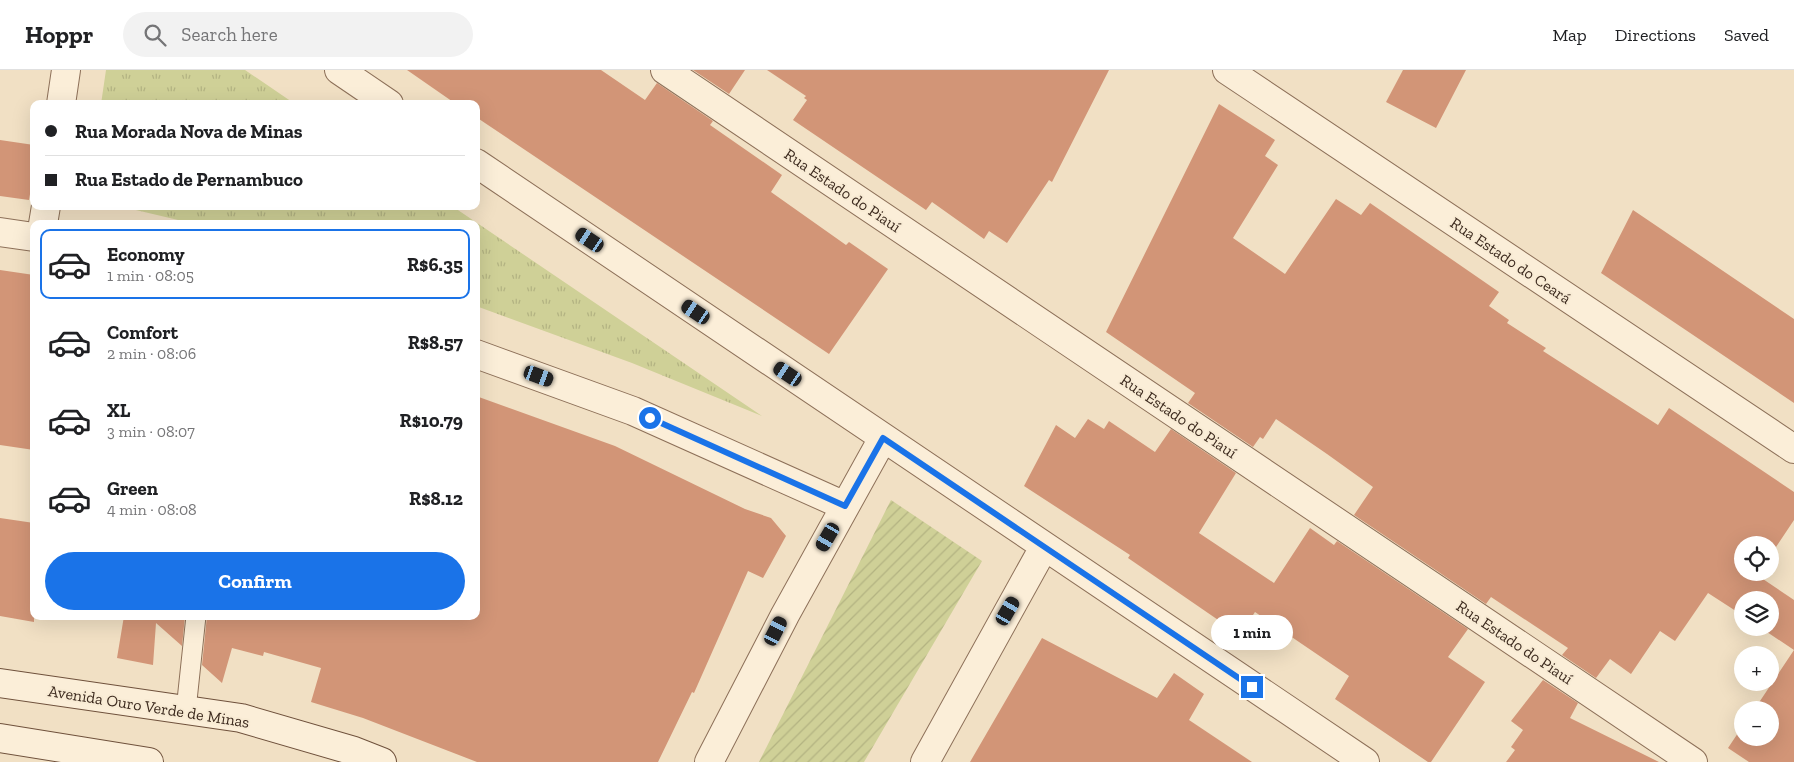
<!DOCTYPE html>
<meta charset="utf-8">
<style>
body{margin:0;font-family:"Zilla Slab",serif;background:#f2f2f2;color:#202124;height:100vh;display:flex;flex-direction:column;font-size:19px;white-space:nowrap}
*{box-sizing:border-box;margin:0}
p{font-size:16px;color:#757577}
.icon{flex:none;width:28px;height:28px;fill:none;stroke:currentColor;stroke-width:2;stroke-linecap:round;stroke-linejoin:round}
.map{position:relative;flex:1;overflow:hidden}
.sheet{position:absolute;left:30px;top:150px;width:450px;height:400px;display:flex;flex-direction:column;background:#fff;border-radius:10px;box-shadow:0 5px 20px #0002}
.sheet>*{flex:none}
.hud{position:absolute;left:30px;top:30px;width:450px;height:110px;border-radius:10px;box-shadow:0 5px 20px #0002;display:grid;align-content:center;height:110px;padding:0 15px;background:#fff}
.controls{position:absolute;left:1734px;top:466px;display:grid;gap:10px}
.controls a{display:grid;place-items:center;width:45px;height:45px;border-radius:50%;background:#fff;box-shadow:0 5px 20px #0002;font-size:25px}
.end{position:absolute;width:22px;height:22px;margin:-11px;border:6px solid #1a73e8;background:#fff;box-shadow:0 0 0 2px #fff}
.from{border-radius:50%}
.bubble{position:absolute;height:35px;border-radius:18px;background:#fff;box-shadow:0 5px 20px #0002;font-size:16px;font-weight:700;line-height:35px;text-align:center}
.car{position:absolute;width:15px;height:30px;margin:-15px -8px;border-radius:6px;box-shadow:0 0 4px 1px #0007;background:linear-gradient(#222 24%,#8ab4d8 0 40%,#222 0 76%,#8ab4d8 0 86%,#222 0)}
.hud b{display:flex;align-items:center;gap:18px;height:48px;font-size:19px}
.hud b+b{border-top:1px solid #e0e0e0}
.hud i{width:12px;height:12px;background:#202124}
ul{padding:9px 0 0;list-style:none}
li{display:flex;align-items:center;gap:15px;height:70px;margin:0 10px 8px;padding:0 5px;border:2px solid transparent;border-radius:10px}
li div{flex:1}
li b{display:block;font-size:19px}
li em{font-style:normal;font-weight:700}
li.current{border-color:#1a73e8}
li>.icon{width:45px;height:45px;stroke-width:1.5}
.cta{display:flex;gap:10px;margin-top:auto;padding:10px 15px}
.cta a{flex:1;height:58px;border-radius:30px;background:#1a73e8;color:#fff;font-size:20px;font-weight:700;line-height:58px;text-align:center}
header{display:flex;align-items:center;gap:30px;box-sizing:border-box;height:70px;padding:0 25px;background:#fff;border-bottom:1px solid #e0e0e0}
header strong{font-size:24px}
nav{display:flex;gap:28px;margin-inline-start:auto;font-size:18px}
.search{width:350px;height:45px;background:#f2f2f2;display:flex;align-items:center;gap:12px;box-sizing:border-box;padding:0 18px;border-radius:28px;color:#757577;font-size:19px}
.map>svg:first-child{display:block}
</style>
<header>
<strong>Hoppr</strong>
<div class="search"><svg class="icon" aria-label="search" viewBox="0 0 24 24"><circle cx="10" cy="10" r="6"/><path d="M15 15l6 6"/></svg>Search here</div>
<nav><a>Map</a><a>Directions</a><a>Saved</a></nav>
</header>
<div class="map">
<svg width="1794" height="692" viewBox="0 0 1794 692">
<defs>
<pattern id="park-tufts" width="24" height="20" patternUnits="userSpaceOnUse" patternTransform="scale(1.25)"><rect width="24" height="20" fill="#cfd097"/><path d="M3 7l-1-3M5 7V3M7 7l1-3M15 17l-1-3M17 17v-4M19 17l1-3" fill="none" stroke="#b3b382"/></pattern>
<pattern id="garden-furrows" width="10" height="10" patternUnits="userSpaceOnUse" patternTransform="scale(1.25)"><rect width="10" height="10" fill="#cfd097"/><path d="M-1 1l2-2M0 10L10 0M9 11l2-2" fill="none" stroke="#b3b382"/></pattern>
</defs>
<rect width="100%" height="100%" fill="#f1e0c4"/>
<path fill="url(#park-tufts)" d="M 106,0 L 245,0 L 295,34 L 101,34 Z
M 119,136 L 452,136 L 762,346 L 632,293 L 476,236 L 476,154 L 195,154 Z"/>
<path fill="url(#garden-furrows)" d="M 891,430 L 982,491 L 864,692 L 759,692 Z"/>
<path fill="#d29577" d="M 407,0 L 601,0 L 645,30 L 657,13 L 713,51 L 710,55 L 782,105 L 771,122 L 846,175 L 849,172 L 888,199 L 829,284 L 476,47 L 476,34 L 456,34 Z
M 693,0 L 745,0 L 729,24 Z
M 767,0 L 1109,0 L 1052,112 L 1049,110 L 1007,173 L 989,161 L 984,169 L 932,132 L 926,140 L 793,50 L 807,30 L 804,28 L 806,26 Z
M 1403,0 L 1466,0 L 1436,58 L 1386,32 Z
M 1219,34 L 1275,70 L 1265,86 L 1278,95 L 1233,168 L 1285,204 L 1336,129 L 1361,145 L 1370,133 L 1499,222 L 1489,236 L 1509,250 L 1507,253 L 1546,278 L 1543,281 L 1658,355 L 1669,338 L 1794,422 L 1794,450 L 1770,486 L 1770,475 L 1742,475 L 1742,502 L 1759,502 L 1757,505 L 1794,530 L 1794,580 L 1761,558 L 1770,558 L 1770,530 L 1742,530 L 1742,545 L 1708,523 L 1675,571 L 1660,561 L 1631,604 L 1610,589 L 1596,608 L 1562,585 L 1568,578 L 1491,527 L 1486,534 L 1354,445 L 1373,417 L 1327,384 L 1276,349 L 1263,369 L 1260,367 L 1253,377 L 1188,333 L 1195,323 L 1106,262 Z
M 0,70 L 34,75 L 34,101 L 29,130 L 0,126 Z
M 1633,140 L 1794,249 L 1794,333 L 1601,203 Z
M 0,200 L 34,205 L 34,380 L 0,375 Z
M 476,326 L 615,376 L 745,439 L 771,448 L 786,466 L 763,508 L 748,501 L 694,623 L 692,622 L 658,692 L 477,692 L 363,648 L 311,632 L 321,598 L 264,582 L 263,586 L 232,578 L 222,613 L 202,595 L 207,546 L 476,546 Z
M 1088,349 L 1104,359 L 1109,351 L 1155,382 L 1171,359 L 1236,403 L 1199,463 L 1274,513 L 1310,458 L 1334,475 L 1337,471 L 1468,559 L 1448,587 L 1485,612 L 1431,692 L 1428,692 L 1335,629 L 1349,606 L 1255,542 L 1240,565 L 1128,488 L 1130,485 L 1024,416 L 1056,355 L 1075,368 Z
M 0,448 L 34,453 L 34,552 L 0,546 Z
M 124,546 L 185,546 L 182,576 L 156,553 L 153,595 L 117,588 Z
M 1042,568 L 1157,628 L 1174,603 L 1204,624 L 1189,650 L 1252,692 L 970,692 Z
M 1794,580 L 1794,692 L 1749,692 L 1728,678 L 1742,657 L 1742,668 L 1770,668 L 1770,640 L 1754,640 Z
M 1543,610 L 1578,633 L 1570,648 L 1659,692 L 1506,692 L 1515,680 L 1511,677 L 1523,660 L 1511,651 Z"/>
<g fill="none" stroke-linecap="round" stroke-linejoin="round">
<defs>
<path id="lane" d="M 186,640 L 196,546"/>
<path id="street" d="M 339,0 L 389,34
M 665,0 L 1693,692
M 1227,0 L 1794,379
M 61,34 L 66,0
M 476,93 L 1365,692
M 43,154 L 46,136
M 0,162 L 34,167
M 476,284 L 633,341 L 845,436
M 709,692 L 785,545 L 883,368
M 925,692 L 1044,477"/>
<path id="secondary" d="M 0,613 L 241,648 L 354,681 L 382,692
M 0,668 L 149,692"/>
</defs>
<use href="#lane" stroke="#8d7059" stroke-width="21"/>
<use href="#street" stroke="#8d7059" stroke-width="30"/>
<use href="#secondary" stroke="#6f513c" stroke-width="30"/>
<use href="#lane" stroke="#fbeed8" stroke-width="19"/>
<use href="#street" stroke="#fbeed8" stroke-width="28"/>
<use href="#secondary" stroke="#fbeed8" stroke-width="28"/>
</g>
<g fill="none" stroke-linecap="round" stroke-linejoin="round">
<path stroke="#1a73e8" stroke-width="6" d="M 650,348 L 845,436 L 883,368 L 1252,617"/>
</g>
<g text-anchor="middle" stroke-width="4" stroke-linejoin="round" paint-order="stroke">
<g font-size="16" fill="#3c2a1e" stroke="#f8ebd4">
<text transform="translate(843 120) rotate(34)" y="6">Rua Estado do Piauí</text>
<text transform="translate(1511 190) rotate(34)" y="6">Rua Estado do Ceará</text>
<text transform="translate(1179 346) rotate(34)" y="6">Rua Estado do Piauí</text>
<text transform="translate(1515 572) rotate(34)" y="6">Rua Estado do Piauí</text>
<text transform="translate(149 636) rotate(9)" y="6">Avenida Ouro Verde de Minas</text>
</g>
</g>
</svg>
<div class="controls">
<a><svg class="icon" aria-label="locate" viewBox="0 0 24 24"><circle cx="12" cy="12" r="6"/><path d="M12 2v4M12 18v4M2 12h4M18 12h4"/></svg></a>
<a><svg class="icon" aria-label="layers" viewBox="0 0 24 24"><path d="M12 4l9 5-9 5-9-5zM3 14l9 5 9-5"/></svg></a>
<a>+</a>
<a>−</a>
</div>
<i class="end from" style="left:650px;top:348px"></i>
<i class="end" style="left:1252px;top:617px"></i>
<div class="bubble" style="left:1211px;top:545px;width:82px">1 min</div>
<i class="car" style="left:590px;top:170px;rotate:304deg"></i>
<i class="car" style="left:696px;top:242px;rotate:304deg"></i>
<i class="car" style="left:788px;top:304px;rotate:304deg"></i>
<i class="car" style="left:539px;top:306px;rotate:110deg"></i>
<i class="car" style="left:828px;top:467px;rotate:210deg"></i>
<i class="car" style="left:1008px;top:541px;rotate:30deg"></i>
<i class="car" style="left:776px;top:561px;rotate:27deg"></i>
<div class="hud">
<b><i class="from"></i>Rua Morada Nova de Minas</b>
<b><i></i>Rua Estado de Pernambuco</b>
</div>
<section class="sheet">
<ul>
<li class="current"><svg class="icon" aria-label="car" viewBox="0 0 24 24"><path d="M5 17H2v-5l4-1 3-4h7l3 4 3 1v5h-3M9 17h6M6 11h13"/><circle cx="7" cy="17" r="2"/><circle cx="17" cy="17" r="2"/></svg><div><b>Economy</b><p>1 min · 08:05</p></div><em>R$6.35</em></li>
<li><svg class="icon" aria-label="car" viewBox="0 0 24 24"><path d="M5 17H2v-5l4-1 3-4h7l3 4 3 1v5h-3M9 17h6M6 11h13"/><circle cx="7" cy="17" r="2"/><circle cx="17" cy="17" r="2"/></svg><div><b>Comfort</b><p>2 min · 08:06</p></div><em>R$8.57</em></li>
<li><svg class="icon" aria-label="car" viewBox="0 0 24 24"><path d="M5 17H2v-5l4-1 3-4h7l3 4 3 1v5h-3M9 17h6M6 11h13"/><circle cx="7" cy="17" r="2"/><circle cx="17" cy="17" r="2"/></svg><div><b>XL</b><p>3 min · 08:07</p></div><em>R$10.79</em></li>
<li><svg class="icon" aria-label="car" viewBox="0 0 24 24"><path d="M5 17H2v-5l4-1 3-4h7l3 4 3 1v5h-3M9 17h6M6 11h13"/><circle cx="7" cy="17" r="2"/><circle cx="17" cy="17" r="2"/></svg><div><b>Green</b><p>4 min · 08:08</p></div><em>R$8.12</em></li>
</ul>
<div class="cta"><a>Confirm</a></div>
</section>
</div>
